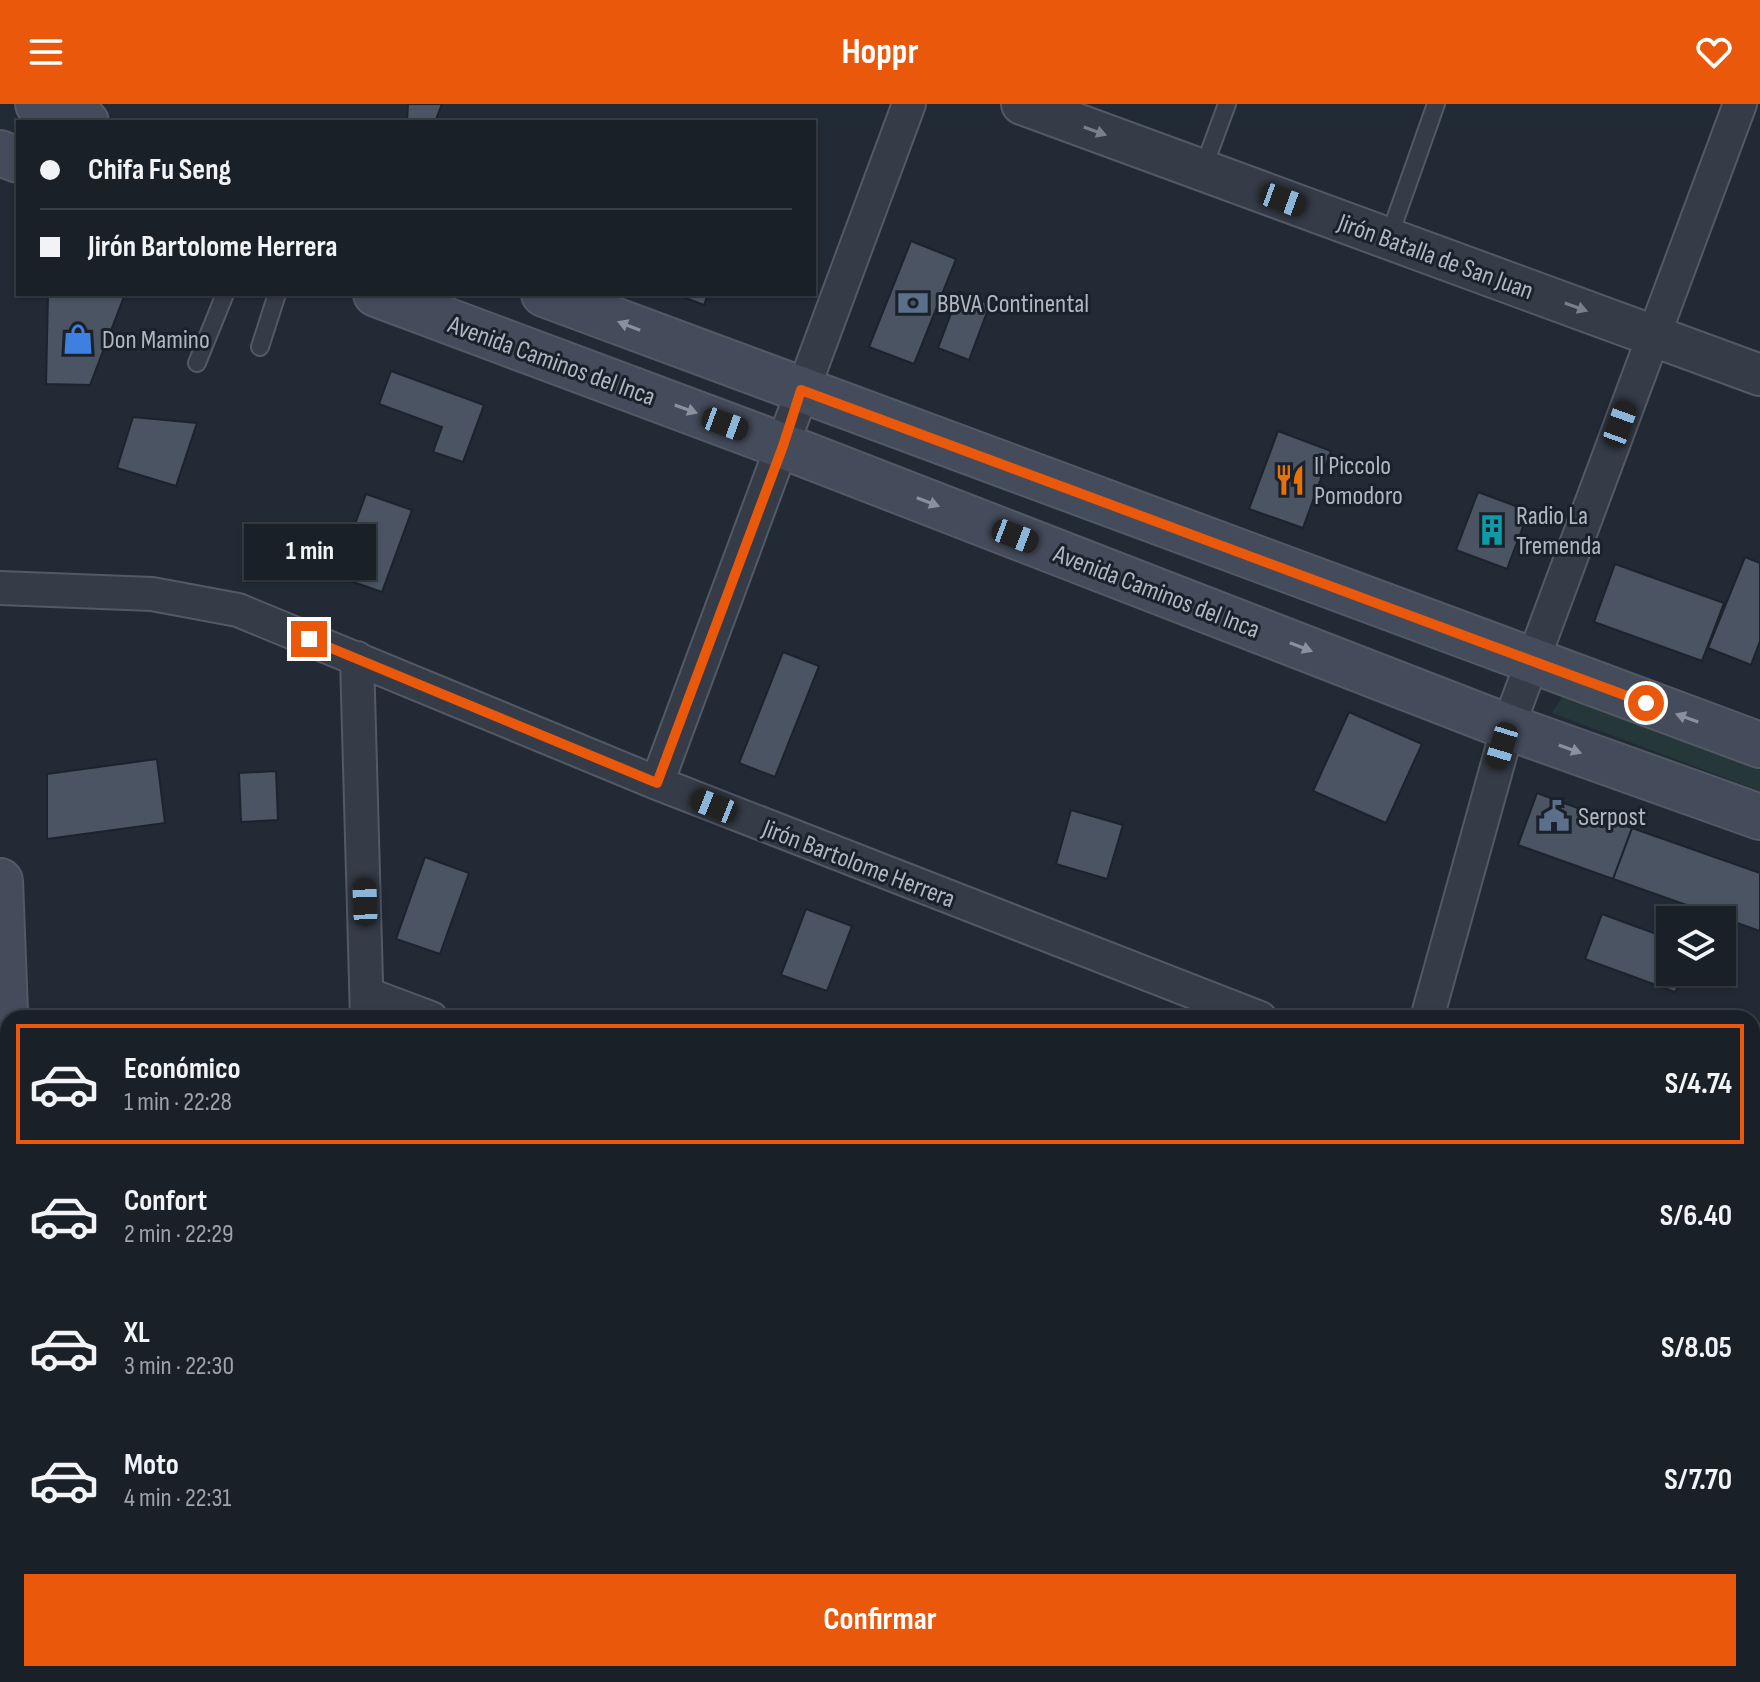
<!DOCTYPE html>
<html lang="es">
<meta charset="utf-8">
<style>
body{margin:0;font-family:"Sofia Sans Condensed",sans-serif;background:#272d34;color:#f1f3f6;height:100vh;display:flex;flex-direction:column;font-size:30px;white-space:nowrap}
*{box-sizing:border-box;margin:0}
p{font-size:26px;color:#9fa3a8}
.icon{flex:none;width:44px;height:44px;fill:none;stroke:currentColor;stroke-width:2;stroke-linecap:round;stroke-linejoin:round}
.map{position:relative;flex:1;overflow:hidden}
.sheet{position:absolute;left:0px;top:906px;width:1760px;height:672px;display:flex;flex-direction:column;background:#1a2028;border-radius:24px 24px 0 0;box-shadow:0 2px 6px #0004,0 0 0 2px #383e45}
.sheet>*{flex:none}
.hud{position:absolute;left:16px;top:16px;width:800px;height:176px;border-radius:0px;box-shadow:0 2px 6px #0004,0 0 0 2px #383e45;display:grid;align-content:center;height:176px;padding:0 24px;background:#1a2028}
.controls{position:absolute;left:1656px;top:802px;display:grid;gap:16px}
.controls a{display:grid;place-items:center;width:80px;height:80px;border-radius:0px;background:#1a2028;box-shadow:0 2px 6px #0004,0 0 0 2px #383e45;font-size:40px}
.end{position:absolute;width:36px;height:36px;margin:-18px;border:10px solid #ea580c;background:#fff;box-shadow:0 0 0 4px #fff}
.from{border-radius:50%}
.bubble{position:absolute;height:56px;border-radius:0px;background:#1a2028;box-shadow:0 2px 6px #0004,0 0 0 2px #383e45;font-size:26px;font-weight:700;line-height:56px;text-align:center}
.car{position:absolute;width:24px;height:48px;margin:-24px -12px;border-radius:10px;box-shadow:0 0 6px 2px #0007;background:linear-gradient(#222 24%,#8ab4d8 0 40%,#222 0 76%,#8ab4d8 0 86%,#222 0)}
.hud b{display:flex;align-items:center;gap:28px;height:76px;font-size:30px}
.hud b+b{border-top:2px solid #383e45}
.hud i{width:20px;height:20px;background:#f1f3f6}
ul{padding:14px 0 0;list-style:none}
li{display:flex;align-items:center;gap:24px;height:120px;margin:0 16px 12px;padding:0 8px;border:4px solid transparent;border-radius:0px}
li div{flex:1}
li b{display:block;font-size:30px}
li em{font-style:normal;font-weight:700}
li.selected{border-color:#ea580c}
li>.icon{width:72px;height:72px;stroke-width:1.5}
.cta{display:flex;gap:16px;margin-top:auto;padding:16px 24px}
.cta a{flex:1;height:92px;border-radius:0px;background:#ea580c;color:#fff;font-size:32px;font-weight:700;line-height:92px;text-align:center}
header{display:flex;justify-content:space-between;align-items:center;height:104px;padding:0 24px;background:#ea580c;color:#fff;font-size:36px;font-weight:700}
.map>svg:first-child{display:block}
</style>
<header><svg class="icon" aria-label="menu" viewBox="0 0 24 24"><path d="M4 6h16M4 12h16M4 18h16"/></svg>Hoppr<svg class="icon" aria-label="heart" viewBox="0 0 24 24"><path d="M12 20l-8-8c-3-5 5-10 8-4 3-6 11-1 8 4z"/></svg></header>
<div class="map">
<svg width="1760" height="1578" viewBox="0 0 1760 1578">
<rect width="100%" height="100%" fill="#222a36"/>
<path fill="#253738" d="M 1569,582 L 1760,656 L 1760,687 L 1552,609 Z
M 0,1199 L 8,1393 L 8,1570 L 16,1578 L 0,1578 Z
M 1752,1462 L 1760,1464 L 1760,1578 L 1711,1578 L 1710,1570 L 1752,1570 Z"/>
<path fill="#4a5462" stroke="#1d232d" stroke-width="2" d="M 408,0 L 442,0 L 435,18 L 407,18 Z
M 911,137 L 956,155 L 914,260 L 869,243 Z
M 959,188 L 990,200 L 969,256 L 938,244 Z
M 48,190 L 125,190 L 90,281 L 46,280 Z
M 675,190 L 708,190 L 704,201 Z
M 391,267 L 484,301 L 463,358 L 433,348 L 442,323 L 379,300 Z
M 133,313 L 197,319 L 176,382 L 117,364 Z
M 1278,327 L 1331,347 L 1303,424 L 1249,405 Z
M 1478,388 L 1529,407 L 1507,465 L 1456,446 Z
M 366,390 L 412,406 L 382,488 L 336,472 Z
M 1745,453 L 1760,459 L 1760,537 L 1751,561 L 1708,544 Z
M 1615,460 L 1724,499 L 1702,557 L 1594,518 Z
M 783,548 L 819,562 L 775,673 L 739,659 Z
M 1349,608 L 1422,640 L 1386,719 L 1313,687 Z
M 157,655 L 165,719 L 47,735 L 47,670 Z
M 276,667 L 278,716 L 241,718 L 239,669 Z
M 1537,689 L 1632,724 L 1613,775 L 1518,741 Z
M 1071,706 L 1123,721 L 1107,775 L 1056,760 Z
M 1632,724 L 1760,769 L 1760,827 L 1613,775 Z
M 425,753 L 469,769 L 440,850 L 396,835 Z
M 806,805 L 852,822 L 827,887 L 781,871 Z
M 1602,810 L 1670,835 L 1670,868 L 1688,868 L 1675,888 L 1585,855 Z
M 1461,1570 L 1537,1570 L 1537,1578 L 1461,1578 Z"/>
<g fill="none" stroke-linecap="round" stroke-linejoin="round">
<defs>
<path id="service" d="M 1203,65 L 1227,0
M 1389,133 L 1436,0
M 260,243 L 277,190
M 197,259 L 225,190"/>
<path id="minor" d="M 0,484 L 152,490 L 238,506 L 657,679 L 1260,914
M 357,554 L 367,914
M 657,679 L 909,0
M 367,890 L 431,914
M 1427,914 L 1508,623 L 1740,0
M 1752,1101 L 1760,1104
M 1752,1437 L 1760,1440
M 387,1570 L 388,1578
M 1034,1570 L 1034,1578
M 1361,1570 L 1361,1578
M 1698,1570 L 1698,1578"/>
<path id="tertiary" d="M 1022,0 L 1760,271"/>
<path id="secondary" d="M 38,0 L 86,18
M 0,49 L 18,56
M 376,190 L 783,342 L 1508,623 L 1760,713
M 544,190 L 1760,641
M 0,777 L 8,987
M 30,1570 L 30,1578"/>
</defs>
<use href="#service" stroke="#535a65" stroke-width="20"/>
<use href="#minor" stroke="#535a65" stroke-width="36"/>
<use href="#tertiary" stroke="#535a65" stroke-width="44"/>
<use href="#secondary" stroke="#535a65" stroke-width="48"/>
<use href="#service" stroke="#353c47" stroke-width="16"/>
<use href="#minor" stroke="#353c47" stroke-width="32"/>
<use href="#tertiary" stroke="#353c47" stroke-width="40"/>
<use href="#secondary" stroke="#444b5a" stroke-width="44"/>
</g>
<defs><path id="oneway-solid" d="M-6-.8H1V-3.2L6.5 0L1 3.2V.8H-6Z" transform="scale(2)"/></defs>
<g fill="#79808b">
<use href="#oneway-solid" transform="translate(1095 27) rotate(20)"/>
<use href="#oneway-solid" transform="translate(1576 203) rotate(20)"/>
</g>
<g fill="#8a919e">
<use href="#oneway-solid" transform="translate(629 222) rotate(-159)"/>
<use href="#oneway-solid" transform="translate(686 305) rotate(20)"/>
<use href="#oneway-solid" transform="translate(928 398) rotate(21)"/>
<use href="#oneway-solid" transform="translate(1301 543) rotate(21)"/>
<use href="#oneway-solid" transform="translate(1687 614) rotate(-160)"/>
<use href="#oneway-solid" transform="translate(1570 645) rotate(20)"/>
</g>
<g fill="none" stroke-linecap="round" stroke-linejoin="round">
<path stroke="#ea580c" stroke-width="10" d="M 309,535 L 657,679 L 783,342 L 801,286 L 1646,599"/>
</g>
<defs>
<symbol id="bank-bare" viewBox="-9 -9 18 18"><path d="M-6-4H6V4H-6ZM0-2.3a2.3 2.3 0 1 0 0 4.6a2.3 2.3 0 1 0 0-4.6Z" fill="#5c6f8a" stroke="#1b212b" stroke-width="2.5" paint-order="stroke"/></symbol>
<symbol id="shop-bare" viewBox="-9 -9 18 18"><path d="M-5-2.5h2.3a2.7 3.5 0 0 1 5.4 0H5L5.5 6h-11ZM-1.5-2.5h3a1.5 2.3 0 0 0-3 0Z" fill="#3f7fe0" stroke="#1b212b" stroke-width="2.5" paint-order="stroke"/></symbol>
<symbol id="restaurant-bare" viewBox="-9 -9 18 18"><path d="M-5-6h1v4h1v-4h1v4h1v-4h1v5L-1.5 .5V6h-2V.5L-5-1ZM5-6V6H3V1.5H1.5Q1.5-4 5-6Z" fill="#e8710a" stroke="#1b212b" stroke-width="2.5" paint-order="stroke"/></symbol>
<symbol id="building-bare" viewBox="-9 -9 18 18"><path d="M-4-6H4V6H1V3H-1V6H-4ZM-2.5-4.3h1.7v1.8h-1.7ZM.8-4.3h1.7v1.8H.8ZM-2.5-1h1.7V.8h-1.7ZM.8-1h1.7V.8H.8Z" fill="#0f9aa8" stroke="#1b212b" stroke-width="2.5" paint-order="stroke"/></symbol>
<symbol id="civic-bare" viewBox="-9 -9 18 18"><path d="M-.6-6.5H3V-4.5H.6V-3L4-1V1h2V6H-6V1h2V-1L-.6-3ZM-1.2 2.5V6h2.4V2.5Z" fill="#5c6f8a" stroke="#1b212b" stroke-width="2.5" paint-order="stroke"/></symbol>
</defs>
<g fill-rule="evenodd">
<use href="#bank-bare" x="891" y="177" width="44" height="44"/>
<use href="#shop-bare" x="56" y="213" width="44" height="44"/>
<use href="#restaurant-bare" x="1268" y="354" width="44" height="44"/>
<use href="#building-bare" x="1470" y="404" width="44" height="44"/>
<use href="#civic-bare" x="1532" y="690" width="44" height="44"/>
</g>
<g text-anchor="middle" stroke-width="6" stroke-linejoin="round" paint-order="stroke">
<g font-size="26" fill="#b0b7c3" stroke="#1b212b">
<text transform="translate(1436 152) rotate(20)" y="9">Jirón Batalla de San Juan</text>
<text transform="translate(552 256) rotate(20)" y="9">Avenida Caminos del Inca</text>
<text transform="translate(1157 487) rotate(21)" y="9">Avenida Caminos del Inca</text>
<text transform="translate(859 759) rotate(21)" y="9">Jirón Bartolome Herrera</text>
</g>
<g font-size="26" fill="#b0b7c3" stroke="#1b212b" text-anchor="start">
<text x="937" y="208">BBVA Continental</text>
<text x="102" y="244">Don Mamino</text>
<text x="1314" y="370">Il Piccolo<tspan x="1314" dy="30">Pomodoro</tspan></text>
<text x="1516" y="420">Radio La<tspan x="1516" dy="30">Tremenda</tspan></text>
<text x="1578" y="721">Serpost</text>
</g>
</g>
</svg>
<div class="controls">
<a><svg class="icon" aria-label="layers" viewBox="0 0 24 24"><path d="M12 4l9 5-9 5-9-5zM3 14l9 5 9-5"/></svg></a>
</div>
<i class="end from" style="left:1646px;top:599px"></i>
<i class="end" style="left:309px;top:535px"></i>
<div class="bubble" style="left:244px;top:420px;width:132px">1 min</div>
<i class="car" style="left:1283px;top:96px;rotate:110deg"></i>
<i class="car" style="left:725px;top:320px;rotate:110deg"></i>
<i class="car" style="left:1620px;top:320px;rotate:20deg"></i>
<i class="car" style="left:1015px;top:432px;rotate:111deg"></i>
<i class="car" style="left:1502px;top:642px;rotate:197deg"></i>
<i class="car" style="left:714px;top:702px;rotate:292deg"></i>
<i class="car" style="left:365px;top:798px;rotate:358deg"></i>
<div class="hud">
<b><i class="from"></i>Chifa Fu Seng</b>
<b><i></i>Jirón Bartolome Herrera</b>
</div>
<section class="sheet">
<ul>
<li class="selected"><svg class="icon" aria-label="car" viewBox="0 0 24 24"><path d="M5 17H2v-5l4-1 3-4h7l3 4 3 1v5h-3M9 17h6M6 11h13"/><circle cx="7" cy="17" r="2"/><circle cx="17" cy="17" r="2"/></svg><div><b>Económico</b><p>1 min · 22:28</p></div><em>S/4.74</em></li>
<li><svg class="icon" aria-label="car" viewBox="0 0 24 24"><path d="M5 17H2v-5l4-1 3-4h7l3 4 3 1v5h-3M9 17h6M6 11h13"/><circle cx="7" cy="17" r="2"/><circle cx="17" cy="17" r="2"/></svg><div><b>Confort</b><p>2 min · 22:29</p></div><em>S/6.40</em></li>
<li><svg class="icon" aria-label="car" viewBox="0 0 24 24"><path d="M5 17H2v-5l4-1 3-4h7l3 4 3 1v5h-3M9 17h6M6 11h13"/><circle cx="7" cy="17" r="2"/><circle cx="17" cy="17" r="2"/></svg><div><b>XL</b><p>3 min · 22:30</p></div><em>S/8.05</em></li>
<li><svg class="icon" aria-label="car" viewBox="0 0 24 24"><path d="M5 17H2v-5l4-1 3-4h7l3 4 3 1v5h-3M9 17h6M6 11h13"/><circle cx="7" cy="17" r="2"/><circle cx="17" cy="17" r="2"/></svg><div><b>Moto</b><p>4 min · 22:31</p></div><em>S/7.70</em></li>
</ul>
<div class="cta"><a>Confirmar</a></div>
</section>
</div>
